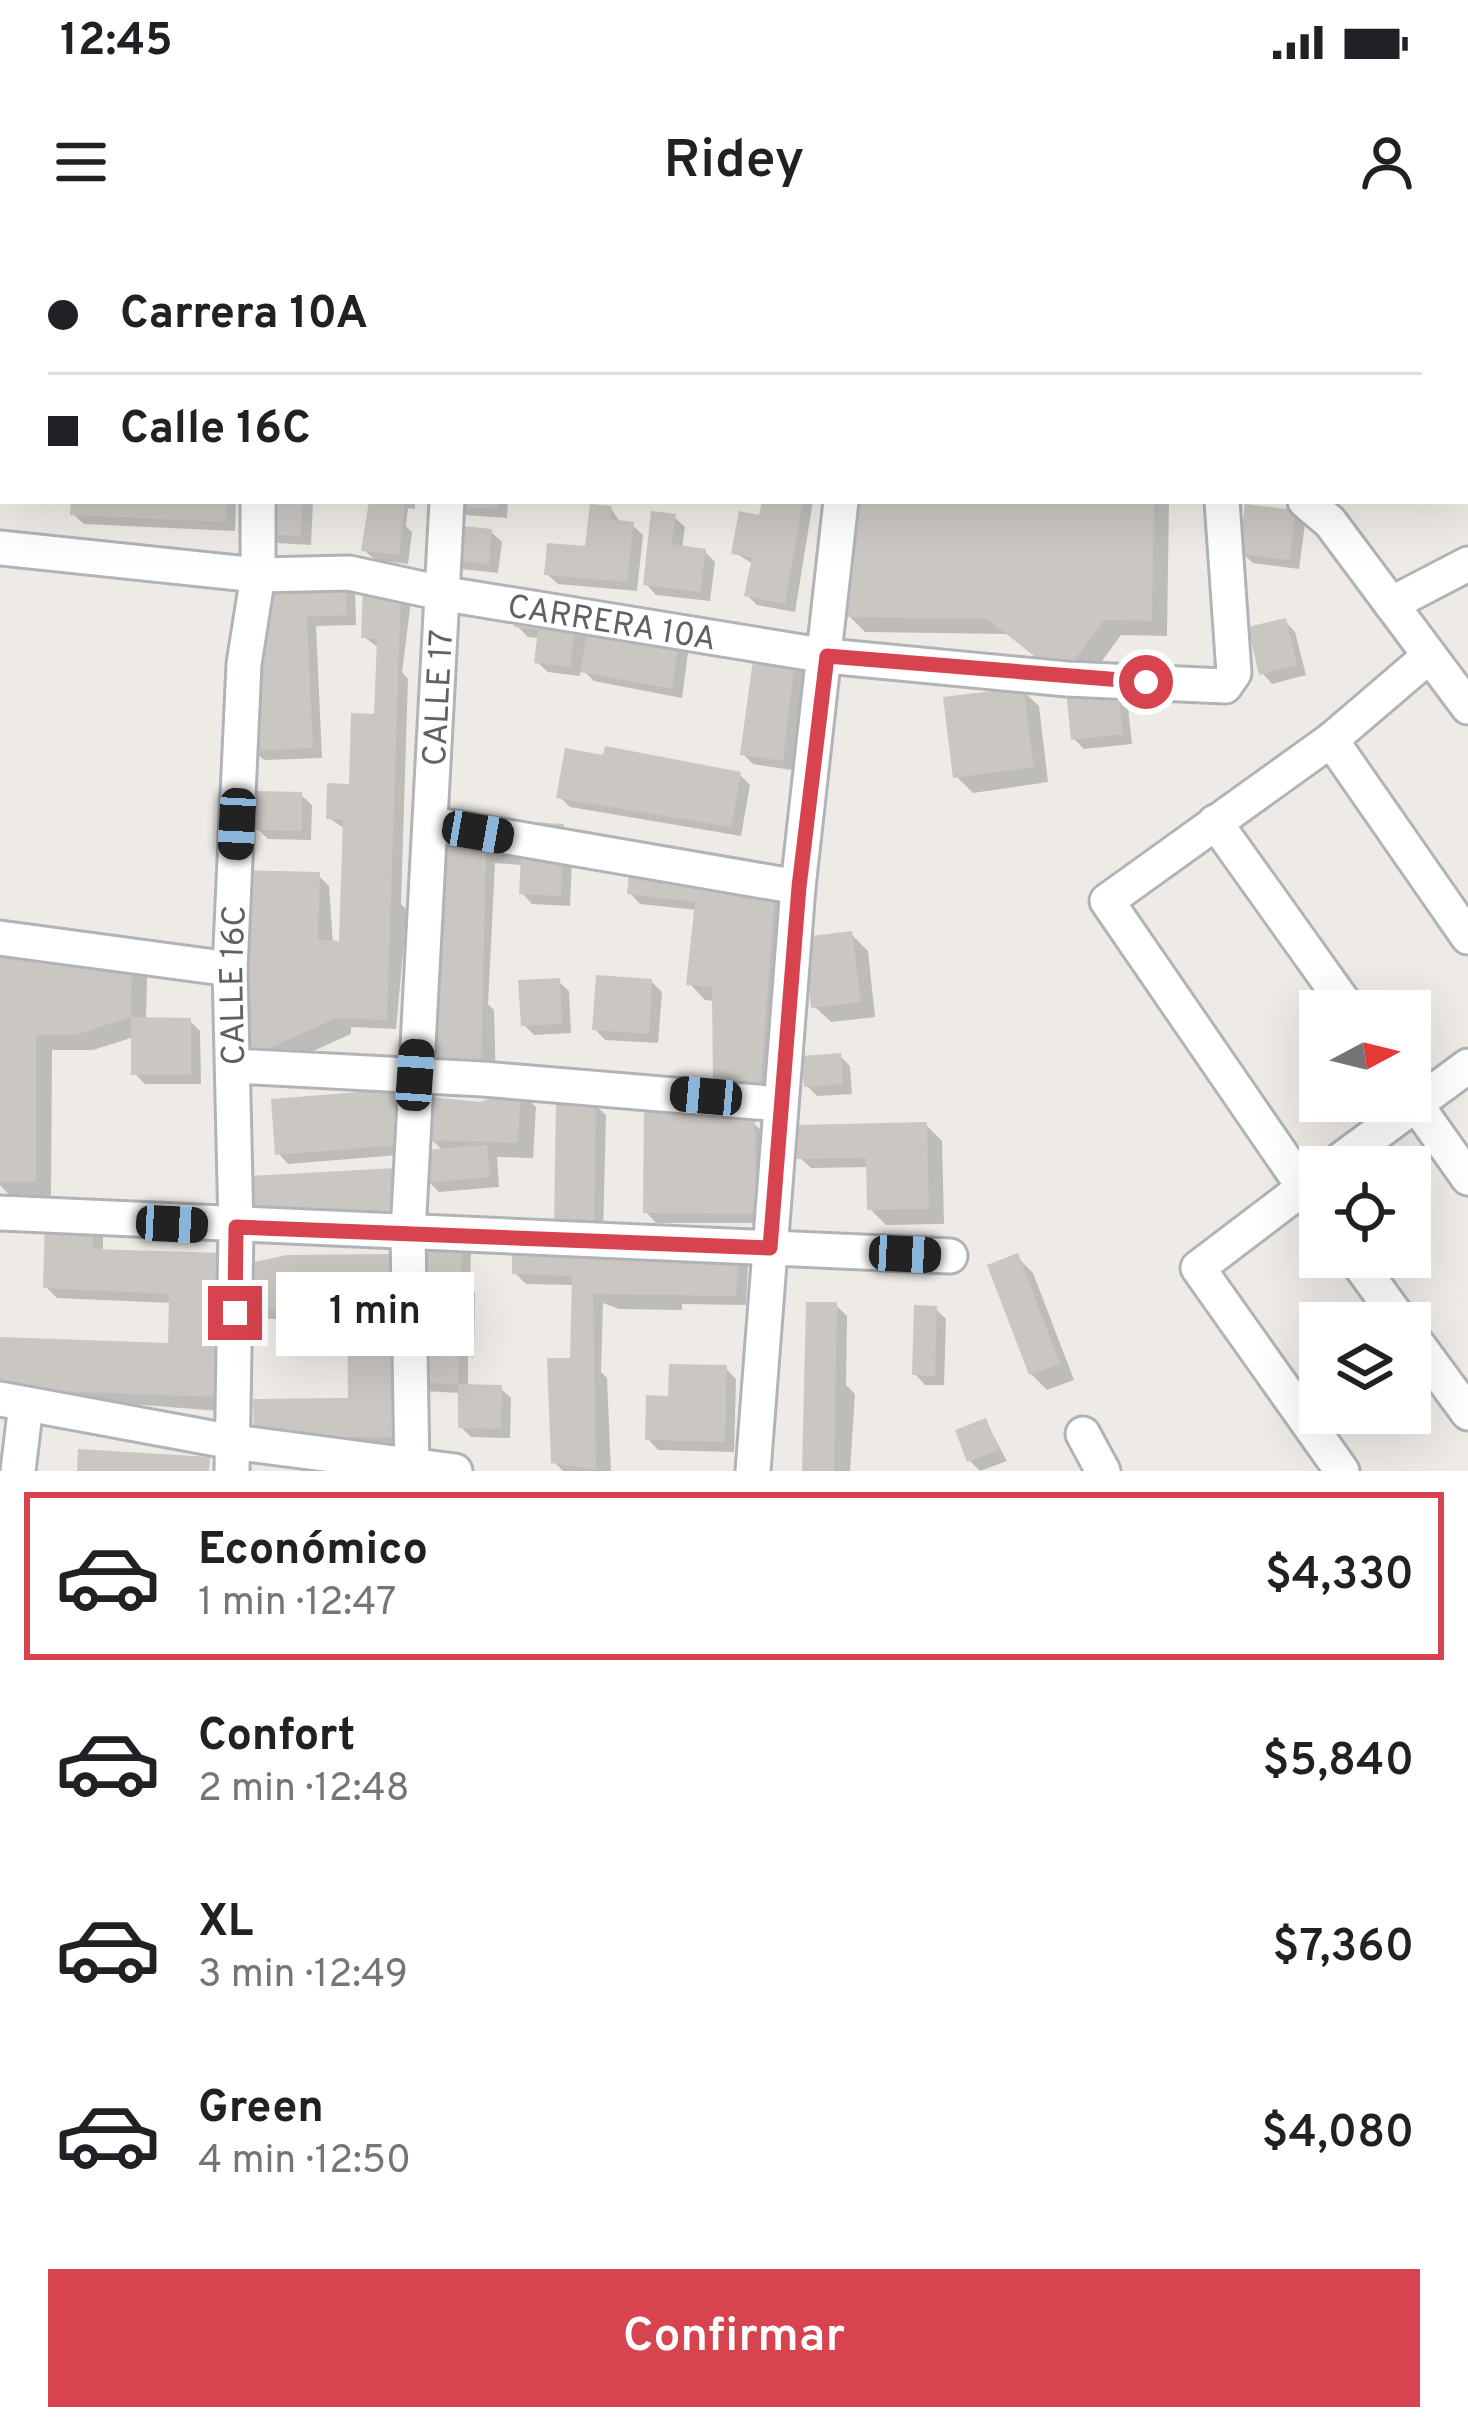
<!DOCTYPE html>
<html lang="es">
<meta charset="utf-8">
<style>
body{margin:0;font-family:Overpass,sans-serif;background:#f6f6f6;color:#202124;height:100vh;display:flex;flex-direction:column;font-size:45px;white-space:nowrap}
*{box-sizing:border-box;margin:0}
p{font-size:39px;color:#757577}
.icon{flex:none;width:66px;height:66px;fill:none;stroke:currentColor;stroke-width:2;stroke-linecap:round;stroke-linejoin:round}
.map{position:relative;height:1231px;overflow:hidden}
.panel{display:flex;flex-direction:column;background:#fff;flex:1}
.panel>*{flex:none}
.hud{position:absolute;left:0px;top:0px;width:1470px;height:264px;box-shadow:0 12px 48px #0002;display:grid;align-content:center;height:264px;padding:0 48px;background:#fff}
.needle{width:78px;rotate:83deg}
.controls{position:absolute;left:1299px;top:750px;display:grid;gap:24px}
.controls a{display:grid;place-items:center;width:132px;height:132px;border-radius:0px;background:#fff;box-shadow:0 12px 48px #0002;font-size:60px}
.end{position:absolute;width:54px;height:54px;margin:-27px;border:15px solid #d7434e;background:#fff;box-shadow:0 0 0 6px #fff}
.from{border-radius:50%}
.bubble{position:absolute;height:84px;border-radius:0px;background:#fff;box-shadow:0 12px 48px #0002;font-size:39px;font-weight:600;line-height:84px;text-align:center}
.car{position:absolute;width:36px;height:72px;margin:-36px -18px;border-radius:15px;box-shadow:0 0 9px 3px #0007;background:linear-gradient(#222 24%,#8ab4d8 0 40%,#222 0 76%,#8ab4d8 0 86%,#222 0)}
.hud b{display:flex;align-items:center;gap:42px;height:114px;font-size:45px}
.hud b+b{border-top:3px solid #e0e0e0}
.hud i{width:30px;height:30px;background:#202124}
ul{padding:21px 0 0;list-style:none}
li{display:flex;align-items:center;gap:36px;height:168px;margin:0 24px 18px;padding:0 24px;border:6px solid transparent;border-radius:0px}
li div{flex:1}
li b{display:block;font-size:45px}
li em{font-style:normal;font-weight:600}
li.active{border-color:#d7434e}
li>.icon{width:108px;height:108px;stroke-width:1.5}
.primary-button{display:flex;gap:24px;margin-top:auto;padding:24px 48px}
.primary-button a{flex:1;height:138px;border-radius:0px;background:#d7434e;color:#fff;font-size:48px;font-weight:600;line-height:138px;text-align:center}
.status{display:flex;justify-content:space-between;align-items:center;height:84px;padding:0 60px;background:#fff;direction:ltr}
.status svg{height:33px;fill:currentColor}
header{display:flex;justify-content:space-between;align-items:center;height:156px;padding:0 48px;background:#fff;font-size:54px;font-weight:600}
.map>svg:first-child{display:block}
</style>
<div class="status"><b>12:45</b><svg viewBox="0 0 49 12"><path d="M0 12V9h3v3zM5 12V6h3v6zM10 12V3h3v9zM15 12V0h3v12zM26 1h20v11H26zM47 4h2v5h-2z"/></svg></div>
<header><svg class="icon" aria-label="menu" viewBox="0 0 24 24"><path d="M4 6h16M4 12h16M4 18h16"/></svg>Ridey<svg class="icon" aria-label="person" viewBox="0 0 24 24"><circle cx="12" cy="8" r="4"/><path d="M4 21q1-7 8-7t8 7"/></svg></header>
<div class="map">
<svg width="1468" height="1231" viewBox="0 0 1468 1231">
<rect width="100%" height="100%" fill="#eeebe6"/>
<path fill="#0003" d="M 0,0 L 234,0 L 3,3 L 3,29 Z
M 265,0 L 313,0 L 314,3 L 265,3 Z
M 792,0 L 858,0 L 858,3 L 792,3 Z
M 878,0 L 933,0 L 878,3 Z
M 1013,0 L 1105,0 L 1105,3 L 1014,3 Z
M 1148,0 L 1206,0 L 1206,3 L 1148,3 Z
M 1225,0 L 1289,0 L 1289,3 L 1225,3 Z
M 0,82 L 3,83 L 3,144 L 0,144 Z
M 0,202 L 3,202 L 3,251 L 0,250 Z
M 74,261 L 236,261 L 235,291 L 84,284 L 73,274 Z
M 268,261 L 313,261 L 311,305 L 277,303 L 266,292 Z
M 372,261 L 415,261 L 415,269 L 408,268 L 406,286 L 412,292 L 408,324 L 375,320 L 364,310 Z
M 455,261 L 508,261 L 507,278 L 465,275 Z
M 765,261 L 813,261 L 795,372 L 757,365 L 747,355 L 753,324 L 734,312 L 762,279 Z
M 851,261 L 1169,261 L 1167,396 L 1121,395 L 1083,447 L 1116,448 L 1127,458 L 1132,504 L 1084,509 L 1074,499 L 1079,452 L 1007,394 L 865,392 L 849,376 Z
M 611,269 L 621,283 L 632,285 L 643,295 L 637,351 L 558,344 L 547,334 L 587,309 Z
M 1294,273 L 1305,284 L 1299,329 L 1253,323 L 1242,313 Z
M 674,277 L 685,287 L 682,308 L 705,312 L 715,322 L 710,361 L 656,355 L 646,344 Z
M 491,292 L 502,302 L 498,333 L 461,329 L 451,318 Z
M 263,342 L 355,349 L 356,385 L 316,386 L 322,518 L 264,520 L 254,510 L 267,428 Z
M 366,350 L 411,361 L 402,432 L 408,439 L 401,664 L 407,670 L 396,789 L 351,787 L 351,794 L 253,838 L 318,635 L 329,646 L 333,704 L 342,704 L 345,589 L 329,578 L 352,547 L 377,477 L 379,408 L 364,397 Z
M 1285,381 L 1295,392 L 1306,435 L 1272,444 L 1262,433 Z
M 517,386 L 690,397 L 682,458 L 594,441 L 581,428 L 580,436 L 548,432 L 537,422 L 540,398 L 528,397 Z
M 759,393 L 807,408 L 792,530 L 753,524 L 743,514 Z
M 1022,450 L 1039,466 L 1048,542 L 973,553 L 956,536 Z
M 740,535 L 750,545 L 741,596 L 570,567 L 560,557 Z
M 301,555 L 312,565 L 311,600 L 268,599 L 258,589 Z
M 442,581 L 563,587 L 573,598 L 570,666 L 532,664 L 522,653 L 523,625 L 495,623 L 488,764 L 494,770 L 496,845 L 452,841 Z
M 786,640 L 775,869 L 733,865 L 715,761 L 705,760 L 689,743 L 697,670 L 640,664 L 630,653 Z
M 851,694 L 868,711 L 875,777 L 831,782 L 814,766 Z
M 0,704 L 130,722 L 147,738 L 146,781 L 190,781 L 200,791 L 201,844 L 145,844 L 134,833 L 134,797 L 93,810 L 52,810 L 51,957 L 11,957 L 0,945 Z
M 558,741 L 569,751 L 571,793 L 534,795 L 524,785 Z
M 651,741 L 662,752 L 658,803 L 605,800 L 595,789 Z
M 840,816 L 850,826 L 852,854 L 817,856 L 807,846 Z
M 395,852 L 406,863 L 410,914 L 288,924 L 278,913 Z
M 520,852 L 536,867 L 533,918 L 497,917 L 499,947 L 439,952 L 428,941 L 443,911 L 430,898 L 480,865 Z
M 595,865 L 606,875 L 603,995 L 567,995 Z
M 753,883 L 764,893 L 765,983 L 656,983 L 646,972 Z
M 926,885 L 942,901 L 944,984 L 886,985 L 870,969 L 869,927 L 811,928 L 800,918 Z
M 93,985 L 103,996 L 103,1012 L 221,1016 L 232,1172 L 93,1161 L 29,1164 L 0,1099 L 171,1106 L 172,1063 L 57,1058 L 46,1047 Z
M 411,996 L 471,1009 L 470,1043 L 465,1043 L 475,1053 L 474,1117 L 468,1116 L 468,1147 L 500,1148 L 511,1158 L 510,1198 L 471,1197 L 461,1187 L 461,1153 L 424,1151 Z
M 738,1016 L 748,1026 L 746,1065 L 682,1064 L 682,1070 L 619,1069 L 603,1063 L 601,1132 L 607,1138 L 611,1231 L 563,1231 L 554,1222 L 578,1122 L 575,1045 L 526,1044 L 515,1033 Z
M 394,1017 L 407,1206 L 267,1208 L 351,1161 L 351,1078 L 261,1079 L 251,1069 Z
M 1017,1017 L 1033,1033 L 1074,1140 L 1047,1150 L 1031,1134 Z
M 836,1065 L 847,1076 L 846,1145 L 855,1154 L 850,1231 L 805,1231 L 808,1135 Z
M 935,1068 L 946,1079 L 944,1145 L 925,1145 L 915,1134 Z
M 725,1128 L 736,1139 L 734,1212 L 658,1210 L 648,1199 L 671,1159 Z
M 986,1182 L 1007,1221 L 980,1231 L 969,1220 Z"/>
<path fill="#cac6c2" d="M 71,261 L 227,261 L 226,282 L 70,275 Z
M 265,261 L 303,261 L 301,296 L 263,294 Z
M 369,261 L 405,261 L 399,315 L 361,311 Z
M 452,261 L 498,261 L 498,269 L 451,266 Z
M 762,261 L 803,261 L 785,364 L 744,356 L 752,317 L 731,314 L 739,271 L 759,275 Z
M 848,261 L 1154,261 L 1152,381 L 1104,380 L 1062,437 L 987,379 L 846,377 Z
M 590,264 L 612,266 L 610,279 L 634,282 L 627,342 L 544,335 L 547,303 L 585,306 Z
M 1245,264 L 1296,270 L 1290,320 L 1239,314 Z
M 651,271 L 676,274 L 672,304 L 706,309 L 700,352 L 643,345 Z
M 451,285 L 492,289 L 489,324 L 448,320 Z
M 345,336 L 347,375 L 307,377 L 313,508 L 251,511 L 247,427 L 264,425 L 260,339 Z
M 363,346 L 401,348 L 387,780 L 336,778 L 235,824 L 237,630 L 320,632 L 318,700 L 339,701 L 343,580 L 326,579 L 327,543 L 349,544 L 351,473 L 374,474 L 377,399 L 361,398 Z
M 517,367 L 577,374 L 570,427 L 534,423 L 538,390 L 514,387 Z
M 590,377 L 681,384 L 672,449 L 580,432 Z
M 1286,378 L 1297,425 L 1259,435 L 1248,387 Z
M 757,390 L 798,395 L 783,521 L 740,515 Z
M 1117,445 L 1123,494 L 1071,500 L 1066,450 Z
M 1023,447 L 1034,527 L 953,538 L 943,457 Z
M 605,506 L 741,532 L 731,587 L 556,558 L 565,508 L 603,515 Z
M 255,551 L 302,552 L 302,591 L 255,590 Z
M 439,577 L 564,584 L 561,656 L 519,654 L 521,616 L 486,614 L 481,831 L 433,826 Z
M 631,611 L 777,626 L 760,854 L 713,850 L 712,747 L 686,745 L 695,662 L 627,654 Z
M 852,691 L 861,762 L 811,768 L 803,697 Z
M 0,701 L 132,719 L 131,777 L 191,778 L 191,835 L 131,835 L 131,777 L 75,795 L 36,795 L 36,942 L 0,942 Z
M 596,735 L 652,739 L 649,794 L 592,790 Z
M 560,738 L 562,784 L 521,786 L 518,740 Z
M 841,813 L 843,844 L 804,847 L 801,816 Z
M 521,848 L 518,903 L 427,900 L 432,857 L 480,862 Z
M 397,849 L 401,905 L 275,915 L 271,859 Z
M 556,861 L 596,862 L 594,986 L 554,985 Z
M 644,863 L 755,880 L 756,974 L 643,973 Z
M 927,882 L 929,969 L 867,970 L 866,918 L 797,919 L 796,885 Z
M 487,905 L 490,937 L 426,943 L 422,910 Z
M 395,928 L 398,970 L 253,980 L 250,936 Z
M 45,980 L 94,982 L 93,1009 L 222,1013 L 217,1157 L 0,1149 L 0,1097 L 168,1103 L 169,1054 L 43,1048 Z
M 408,993 L 462,996 L 458,1144 L 411,1142 Z
M 512,997 L 739,1013 L 736,1056 L 593,1054 L 596,1230 L 551,1223 L 547,1118 L 570,1118 L 572,1036 L 512,1034 Z
M 1018,1013 L 1060,1124 L 1029,1135 L 987,1025 Z
M 396,1014 L 398,1197 L 254,1198 L 253,1159 L 348,1158 L 347,1069 L 248,1070 L 249,1023 L 287,1015 Z
M 806,1062 L 837,1062 L 834,1231 L 802,1231 Z
M 914,1065 L 937,1066 L 935,1136 L 912,1135 Z
M 669,1124 L 727,1125 L 725,1202 L 645,1200 L 646,1155 L 668,1156 Z
M 458,1144 L 502,1145 L 501,1189 L 458,1188 Z
M 986,1178 L 999,1210 L 967,1222 L 955,1190 Z
M 78,1209 L 210,1217 L 209,1231 L 77,1231 Z"/>
<g fill="none" stroke-linecap="round" stroke-linejoin="round">
<defs>
<g id="minor">
<path d="M 256,0 L 256,3"/>
<path d="M 849,0 L 849,3"/>
<path d="M 1213,0 L 1214,3"/>
<path d="M 454,3 L 454,0"/>
<path d="M 0,79 L 3,79"/>
<path d="M 1305,261 L 1330,282 L 1468,467"/>
<path id="s1" d="M 0,308 L 258,335 L 349,333 L 446,354 L 827,416 L 1067,439 L 1225,446 L 1234,433 L 1222,261"/>
<path d="M 1391,364 L 1468,324"/>
<path d="M 1331,500 L 1468,697"/>
<path d="M 1215,582 L 1350,771"/>
<path d="M 432,584 L 798,647"/>
<path d="M 0,698 L 230,729"/>
<path d="M 233,826 L 483,839 L 780,864"/>
<path d="M 1410,856 L 1468,938"/>
<path d="M 1331,927 L 1468,826"/>
<path d="M 1319,936 L 1198,1028 L 1342,1231"/>
<path d="M 1320,971 L 1107,661 L 1331,500 L 1428,417"/>
<path d="M 0,973 L 950,1016"/>
<path d="M 1354,1017 L 1402,1083"/>
<path d="M 1410,1094 L 1468,1173"/>
<path d="M 0,1159 L 233,1202 L 455,1231"/>
<path d="M 1083,1194 L 1103,1231"/>
<path d="M 18,1231 L 26,1164"/>
<path id="s2" d="M 232,1231 L 236,987 L 230,729 L 244,424 L 258,335 L 258,261"/>
<path id="s3" d="M 412,1231 L 408,993 L 447,261"/>
<path d="M 753,1231 L 798,647 L 841,261"/>
</g>
</defs>
<use href="#minor" stroke="#b1b4b7" stroke-width="39"/>
<use href="#minor" stroke="#fff" stroke-width="33"/>
</g>
<g fill="none" stroke-linecap="round" stroke-linejoin="round">
<path stroke="#d7434e" stroke-width="15" d="M 235,1073 L 236,987 L 770,1008 L 799,647 L 827,416 L 1146,442"/>
</g>
<g text-anchor="middle" stroke-width="9" stroke-linejoin="round" paint-order="stroke">
<g font-size="33" fill="#5e6265" stroke="#fff">
<text dy="12" stroke="none"><textPath href="#s1" startOffset="618">CARRERA 10A</textPath></text>
<text dy="12" stroke="none"><textPath href="#s3" startOffset="774">CALLE 17</textPath></text>
<text dy="12" stroke="none"><textPath href="#s2" startOffset="486">CALLE 16C</textPath></text>
</g>
</g>
</svg>
<div class="controls">
<a><svg class="needle" viewBox="-14 -14 28 28"><path d="M0-13l5 13h-10z" fill="#e53935"/><path d="M0 13l5-13h-10z" fill="#757577"/></svg></a>
<a><svg class="icon" aria-label="locate" viewBox="0 0 24 24"><circle cx="12" cy="12" r="6"/><path d="M12 2v4M12 18v4M2 12h4M18 12h4"/></svg></a>
<a><svg class="icon" aria-label="layers" viewBox="0 0 24 24"><path d="M12 4l9 5-9 5-9-5zM3 14l9 5 9-5"/></svg></a>
</div>
<i class="end from" style="left:1146px;top:442px"></i>
<i class="end" style="left:235px;top:1073px"></i>
<div class="bubble" style="left:276px;top:1032px;width:198px">1 min</div>
<i class="car" style="left:237px;top:584px;rotate:183deg"></i>
<i class="car" style="left:478px;top:592px;rotate:100deg"></i>
<i class="car" style="left:415px;top:835px;rotate:4deg"></i>
<i class="car" style="left:706px;top:856px;rotate:275deg"></i>
<i class="car" style="left:172px;top:984px;rotate:93deg"></i>
<i class="car" style="left:905px;top:1014px;rotate:93deg"></i>
<div class="hud">
<b><i class="from"></i>Carrera 10A</b>
<b><i></i>Calle 16C</b>
</div>
</div>
<section class="panel">
<ul>
<li class="active"><svg class="icon" aria-label="car" viewBox="0 0 24 24"><path d="M5 17H2v-5l4-1 3-4h7l3 4 3 1v5h-3M9 17h6M6 11h13"/><circle cx="7" cy="17" r="2"/><circle cx="17" cy="17" r="2"/></svg><div><b>Económico</b><p>1 min · 12:47</p></div><em>$4,330</em></li>
<li><svg class="icon" aria-label="car" viewBox="0 0 24 24"><path d="M5 17H2v-5l4-1 3-4h7l3 4 3 1v5h-3M9 17h6M6 11h13"/><circle cx="7" cy="17" r="2"/><circle cx="17" cy="17" r="2"/></svg><div><b>Confort</b><p>2 min · 12:48</p></div><em>$5,840</em></li>
<li><svg class="icon" aria-label="car" viewBox="0 0 24 24"><path d="M5 17H2v-5l4-1 3-4h7l3 4 3 1v5h-3M9 17h6M6 11h13"/><circle cx="7" cy="17" r="2"/><circle cx="17" cy="17" r="2"/></svg><div><b>XL</b><p>3 min · 12:49</p></div><em>$7,360</em></li>
<li><svg class="icon" aria-label="car" viewBox="0 0 24 24"><path d="M5 17H2v-5l4-1 3-4h7l3 4 3 1v5h-3M9 17h6M6 11h13"/><circle cx="7" cy="17" r="2"/><circle cx="17" cy="17" r="2"/></svg><div><b>Green</b><p>4 min · 12:50</p></div><em>$4,080</em></li>
</ul>
<div class="primary-button"><a>Confirmar</a></div>
</section>
